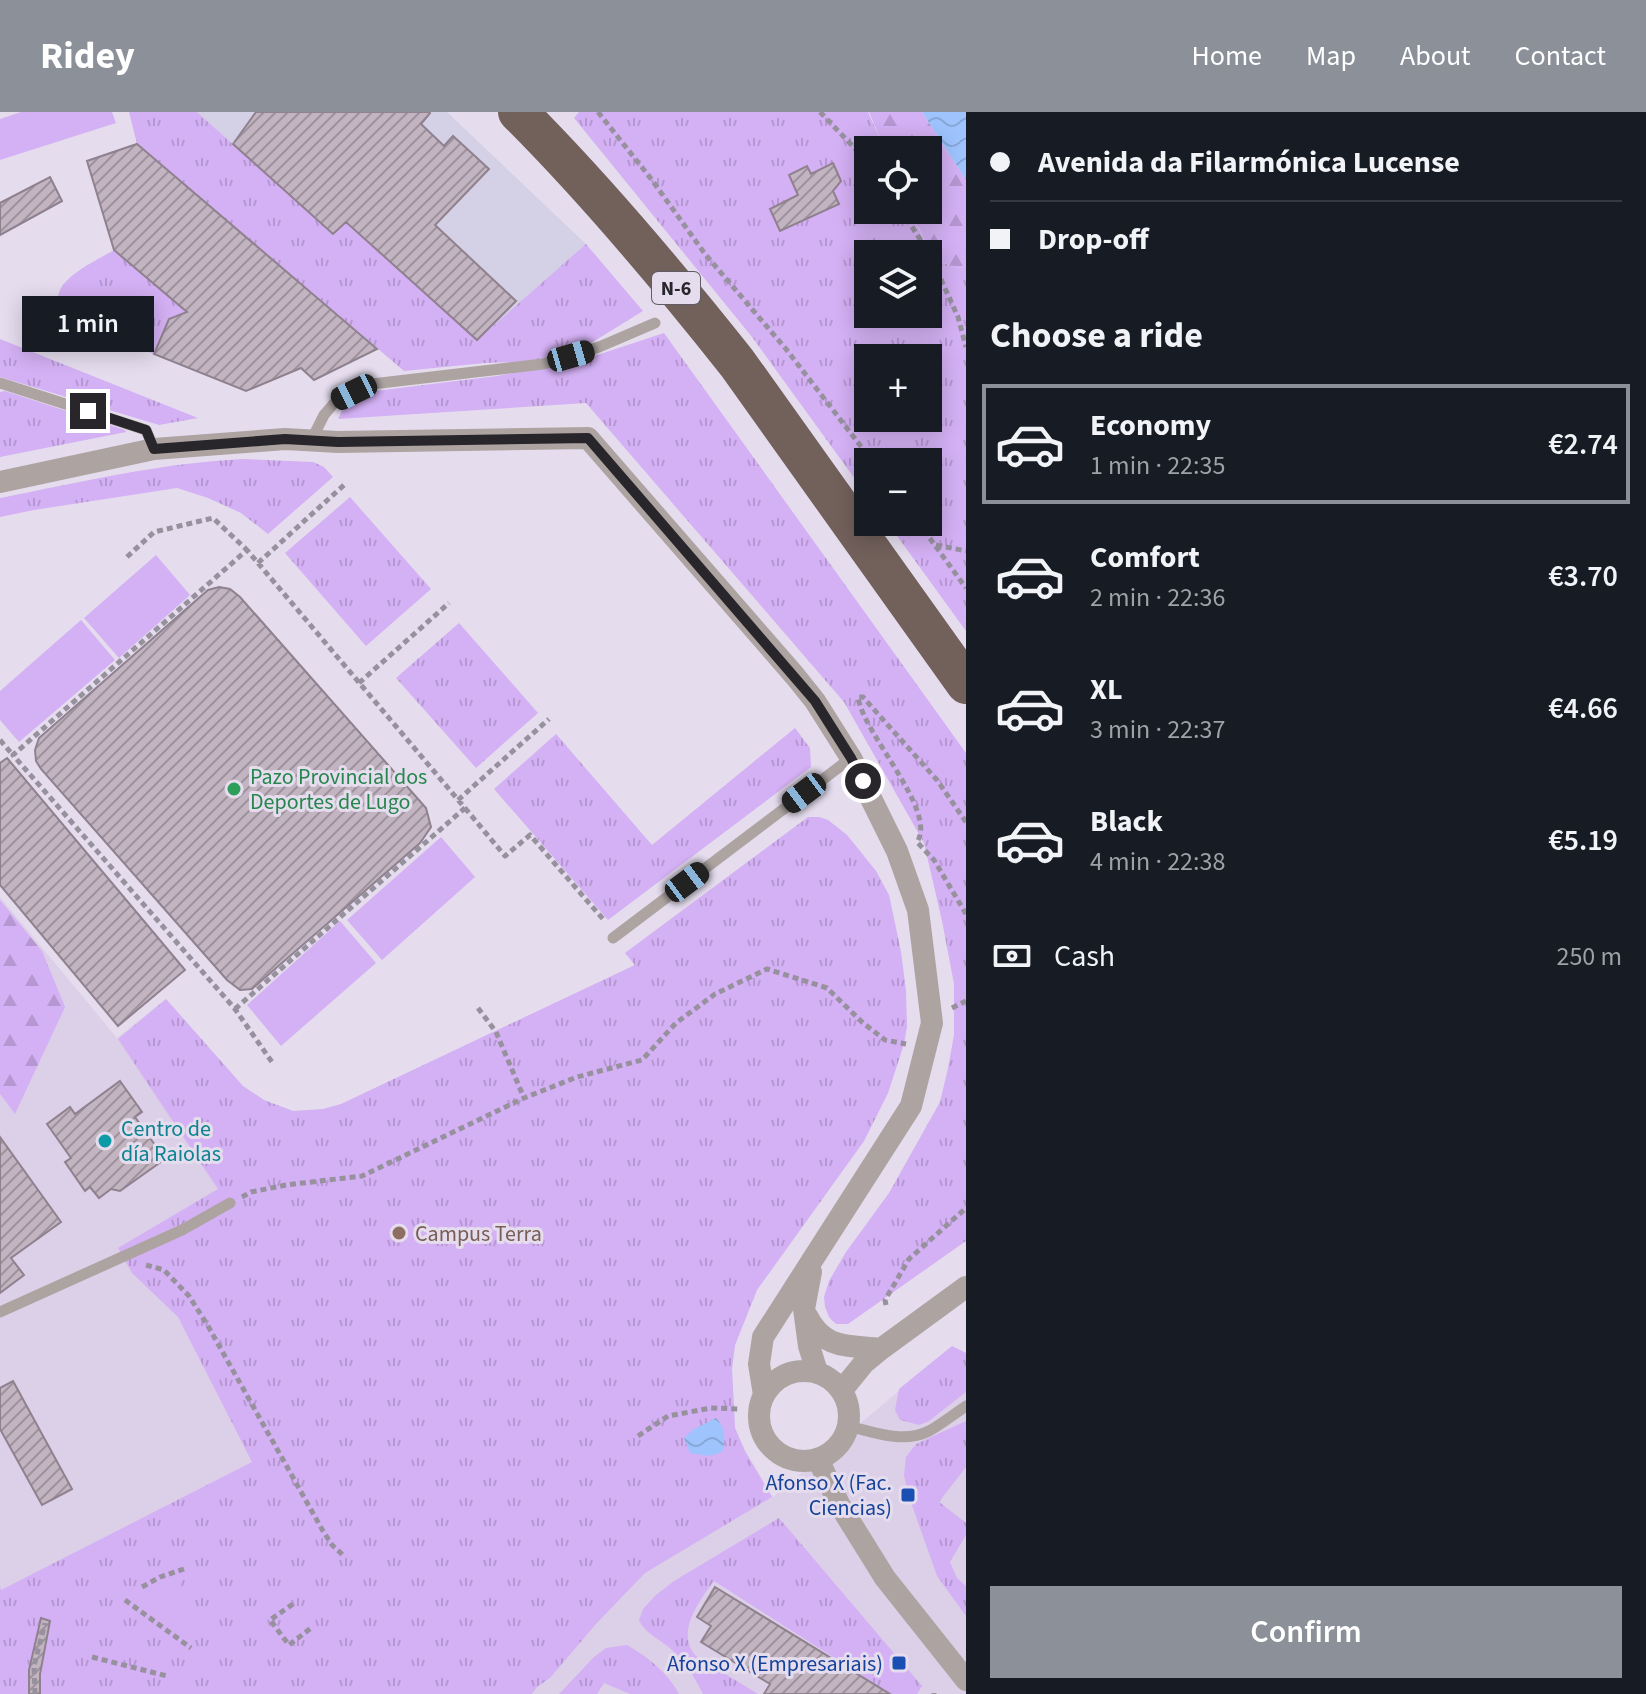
<!DOCTYPE html>
<meta charset="utf-8">
<style>
body{margin:0;font-family:"Source Sans 3",sans-serif;background:#242831;color:#f1f3f6;height:100vh;display:flex;flex-direction:column;font-size:30px;white-space:nowrap}
*{box-sizing:border-box;margin:0}
p{font-size:26px;color:#9ea1a6}
.icon{flex:none;width:44px;height:44px;fill:none;stroke:currentColor;stroke-width:2;stroke-linecap:round;stroke-linejoin:round}
.map{position:relative;flex:1;overflow:hidden}
.details{display:flex;flex-direction:column;background:#171b24;width:680px}
.details>*{flex:none}
.banner{display:grid;align-content:center;height:176px;padding:0 24px;background:#171b24}
.tools{position:absolute;left:854px;top:24px;display:grid;gap:16px}
.tools a{display:grid;place-items:center;width:88px;height:88px;border-radius:0px;background:#171b24;box-shadow:0 4px 20px #0003;font-size:40px}
.end{position:absolute;width:36px;height:36px;margin:-18px;border:10px solid #28252b;background:#fff;box-shadow:0 0 0 4px #fff}
.from{border-radius:50%}
.bubble{position:absolute;height:56px;border-radius:0px;background:#171b24;box-shadow:0 4px 20px #0003;font-size:26px;font-weight:600;line-height:56px;text-align:center}
.car{position:absolute;width:24px;height:48px;margin:-24px -12px;border-radius:10px;box-shadow:0 0 6px 2px #0007;background:linear-gradient(#222 24%,#8ab4d8 0 40%,#222 0 76%,#8ab4d8 0 86%,#222 0)}
.banner b{display:flex;align-items:center;gap:28px;height:76px;font-size:30px}
.banner b+b{border-top:2px solid #363941}
.banner i{width:20px;height:20px;background:#f1f3f6}
ul{padding:0;list-style:none}
li{display:flex;align-items:center;gap:24px;height:120px;margin:0 16px 12px;padding:0 8px;border:4px solid transparent;border-radius:0px}
li div{flex:1}
li b{display:block;font-size:30px}
li em{font-style:normal;font-weight:600}
li.current{border-color:#8c9099}
li>.icon{width:72px;height:72px;stroke-width:1.5}
h2{padding:0 24px;font-size:36px;line-height:96px}
.pay{display:flex;align-items:center;gap:20px;height:88px;padding:0 24px;font-size:30px}
.pay p{margin-inline-start:auto}
.button{display:flex;gap:16px;margin-top:auto;padding:16px 24px}
.button a{flex:1;height:92px;border-radius:0px;background:#8c9099;color:#fff;font-size:32px;font-weight:600;line-height:92px;text-align:center}
header{display:flex;align-items:center;gap:48px;box-sizing:border-box;height:112px;padding:0 40px;background:#8c9099;color:#fff}
header strong{font-size:38px}
nav{display:flex;gap:44px;margin-inline-start:auto;font-size:28px}
main{display:flex;flex:1;min-height:0}
.map>svg:first-child{display:block}
</style>
<header>
<strong>Ridey</strong>
<nav><a>Home</a><a>Map</a><a>About</a><a>Contact</a></nav>
</header>
<main>
<div class="map">
<svg width="966" height="1582" viewBox="0 0 966 1582">
<defs>
<pattern id="grass-tufts" width="24" height="20" patternUnits="userSpaceOnUse" patternTransform="scale(2)"><rect width="24" height="20" fill="#d4b0f4"/><path d="M3 7l-1-3M5 7V3M7 7l1-3M15 17l-1-3M17 17v-4M19 17l1-3" fill="none" stroke="#b697d1"/></pattern>
<pattern id="forest-firs" width="22" height="20" patternUnits="userSpaceOnUse" patternTransform="scale(2)"><rect width="22" height="20" fill="#d4b0f4"/><path d="M5 1l3.5 6h-7zM16 11l3.5 6h-7z" fill="#b697d1"/></pattern>
<pattern id="water-waves" width="16" height="10" patternUnits="userSpaceOnUse" patternTransform="scale(2)"><rect width="16" height="10" fill="#9ec3fd"/><path d="M0 5q4-4 8 0t8 0" fill="none" stroke="#88a7d9"/></pattern>
<pattern id="building-hatch" width="6" height="6" patternUnits="userSpaceOnUse" patternTransform="scale(2)"><rect width="6" height="6" fill="#c2b4c1"/><path d="M-1 1l2-2M0 6l6-6M5 7l2-2" fill="none" stroke="#9e929d"/></pattern>
</defs>
<rect width="100%" height="100%" fill="#e5ddee"/>
<path fill="#d4d0e5" d="M 197,0 L 447,0 L 586,132 L 478,231 L 334,123 Z"/>
<path fill="#dcd0e8" d="M 808,705 L 819,705 L 828,708 L 847,723 L 876,759 L 889,783 L 901,840 L 906,879 L 906,925 L 888,981 L 864,1029 L 757,1178 L 735,1233 L 732,1257 L 735,1316 L 745,1339 L 773,1385 L 952,1234 L 966,1241 L 966,1582 L 0,1582 L 0,785 L 117,926 L 166,887 L 243,974 L 264,988 L 293,999 L 323,998 L 342,992 L 635,853 L 625,841 Z"/>
<path fill="url(#grass-tufts)" fill-rule="evenodd" d="M 129,0 L 197,0 L 333,122 L 346,110 L 477,228 L 586,132 L 643,199 L 588,233 L 538,249 L 485,251 L 404,259 L 137,32 Z
M 579,0 L 868,0 L 885,38 L 868,38 L 868,98 L 910,98 L 933,148 L 960,156 L 966,153 L 966,519 L 887,410 L 928,410 L 928,350 L 868,350 L 868,385 L 752,225 L 574,6 ZM 868,142 L 928,142 L 928,202 L 868,202 ZM 868,246 L 928,246 L 928,306 L 868,306 Z
M 114,138 L 187,200 L 169,207 L 154,242 L 78,213 C 27,179 87,154 114,138 Z
M 664,221 L 966,641 L 966,1129 L 848,1212 L 836,1212 L 829,1205 L 825,1195 L 824,1185 L 829,1169 L 846,1140 L 889,1081 L 940,990 L 948,956 L 954,923 L 954,872 L 942,809 L 924,731 L 844,590 L 586,291 L 338,307 L 344,294 L 367,280 L 497,264 L 582,248 Z
M 0,227 L 198,306 L 159,313 L 0,265 Z
M 5,279 L 125,318 L 126,320 L 0,345 L 0,280 Z
M 243,347 L 313,350 L 324,355 L 333,365 L 268,422 L 241,401 L 208,386 L 177,376 L 34,398 L 0,405 L 0,386 C 81,370 161,351 243,347 Z
M 350,385 L 431,477 L 366,534 L 285,441 Z
M 459,511 L 538,601 L 476,656 L 396,566 Z
M 795,616 L 810,636 L 811,655 L 608,808 L 494,677 L 556,622 L 652,733 Z
M 808,705 L 819,705 L 828,708 L 847,723 L 876,759 L 889,783 L 901,840 L 906,879 L 907,915 L 903,935 L 888,981 L 864,1029 L 757,1178 L 735,1233 L 732,1257 L 735,1316 L 745,1339 L 772,1385 L 645,1461 L 596,1512 L 550,1566 L 537,1575 L 532,1582 L 0,1582 L 0,1474 L 1,1478 L 252,1350 L 178,1205 L 132,1161 L 118,1136 L 218,1077 L 118,927 L 166,887 L 243,974 L 264,988 L 293,999 L 323,997 L 341,992 L 635,853 L 625,841 Z
M 952,1234 L 966,1241 L 966,1280 L 929,1309 L 919,1313 L 900,1308 L 895,1298 L 899,1277 Z
M 966,1309 L 966,1355 L 939,1390 L 966,1411 L 966,1423 L 950,1450 L 957,1466 L 966,1474 L 966,1504 L 937,1464 L 908,1382 L 904,1363 L 906,1345 L 916,1332 Z
M 779,1406 L 922,1574 L 917,1582 L 891,1582 L 714,1469 C 699,1489 675,1521 696,1544 L 758,1582 L 703,1582 C 695,1566 686,1551 673,1539 C 662,1528 645,1522 639,1508 L 643,1497 L 656,1483 L 674,1469 Z
M 627,1533 C 648,1545 668,1561 679,1582 L 630,1582 L 604,1571 L 597,1582 L 559,1582 L 594,1545 L 606,1536 Z"/>
<path fill="url(#forest-firs)" d="M 869,0 L 922,0 L 966,68 L 966,153 L 960,156 L 933,148 L 911,98 L 928,98 L 928,38 L 885,38 Z
M 0,788 L 42,839 L 65,895 L 15,1002 L 0,982 Z"/>
<path fill="#d4b0f4" d="M 21,0 L 112,0 L 116,11 L 0,48 L 0,7 Z
M 156,443 L 190,483 L 119,546 L 84,506 Z
M 81,508 L 115,548 L 19,630 L 0,608 L 0,579 Z
M 441,725 L 475,765 L 382,848 L 347,808 Z
M 340,809 L 376,851 L 281,934 L 247,893 Z
M 179,1464 L 186,1496 L 197,1527 L 190,1532 L 133,1488 L 152,1474 Z"/>
<path fill="url(#water-waves)" d="M 922,0 L 966,0 L 966,68 Z
M 716,1306 C 726,1317 725,1325 723,1339 C 713,1346 701,1343 690,1341 L 684,1326 L 694,1317 Z"/>
<path fill="url(#building-hatch)" stroke="#8f818e" stroke-width="2" d="M 256,0 L 429,0 L 430,1 L 421,12 L 444,34 L 453,24 L 489,57 L 435,113 L 516,189 L 477,228 L 346,110 L 333,122 L 233,32 Z
M 137,32 L 377,237 L 314,268 L 301,256 L 246,279 L 154,242 L 169,207 L 187,200 L 114,138 L 87,49 Z
M 833,51 L 841,69 L 833,79 L 839,92 L 780,119 L 770,97 L 798,83 L 789,63 L 807,54 L 811,62 Z
M 50,65 L 62,89 L 0,123 L 0,91 Z
M 219,475 L 230,477 L 240,485 L 426,696 L 431,715 L 420,731 L 252,877 L 240,878 L 227,868 L 41,657 L 36,649 L 35,638 L 39,626 L 208,478 Z
M 7,646 L 185,858 L 118,914 L 0,773 L 0,651 Z
M 120,969 L 142,1000 L 135,1005 L 165,1047 L 120,1079 L 111,1077 L 99,1086 L 90,1075 L 85,1079 L 65,1050 L 71,1046 L 47,1012 L 70,995 L 75,1002 Z
M 0,1025 L 61,1110 L 11,1146 L 24,1163 L 0,1181 Z
M 13,1269 L 72,1377 L 42,1393 L 0,1317 L 0,1276 Z
M 715,1475 L 890,1582 L 764,1582 L 770,1572 L 701,1530 L 711,1514 L 697,1505 Z
M 41,1506 L 50,1509 L 40,1562 L 40,1582 L 29,1582 L 29,1558 Z"/>
<g fill="none" stroke-linecap="round" stroke-linejoin="round">
<path stroke="#97919e" stroke-width="5" stroke-dasharray="6 4" stroke-linecap="butt" d="M 598,0 L 652,68 L 705,142 L 786,237 L 873,350
M 820,0 L 868,50
M 901,98 L 929,141 L 958,205 L 966,235
M 918,410 L 966,476
M 936,433 L 966,439
M 127,445 L 154,420 L 213,406 L 247,438
M 258,451 L 344,373
M 359,571 L 449,491
M 0,628 L 13,643
M 458,688 L 549,607
M 465,696 L 505,744 L 530,723 L 603,807
M 966,710 L 937,668 L 870,593 L 863,585 L 858,585 C 863,622 938,699 917,730 L 934,748 L 966,802
M 478,896 L 496,920 L 524,986
M 952,896 L 966,889
M 235,897 L 465,696 L 247,438 L 13,643 L 235,897 L 274,953
M 242,1085 L 251,1080 L 286,1073 L 362,1064 L 524,986 L 577,965 L 642,948 L 676,911 L 715,882 L 767,857 L 827,876 L 862,910 L 885,928 L 906,932
M 146,1153 L 164,1158 L 189,1184 L 208,1214 L 323,1419 L 332,1433 L 345,1445
M 886,1193 L 885,1188 L 909,1147 L 966,1096
M 638,1324 L 668,1304 L 711,1296 L 739,1297
M 142,1475 L 160,1465 L 184,1457
M 125,1488 L 191,1536
M 293,1492 L 270,1508 L 289,1533 L 311,1516
M 92,1545 L 167,1564
M 35,1582 L 34,1554 L 45,1511
M 934,1582 L 934,1581"/>
<path stroke="#ada4a2" stroke-width="11" d="M 0,271 L 146,318 L 154,337
M 311,329 L 324,303 L 336,289 L 372,272 L 543,252 L 599,235 L 655,211
M 613,826 L 851,646
M 0,1200 L 182,1118 L 230,1091
M 848,1314 C 874,1320 903,1332 929,1319 C 942,1312 954,1302 966,1294"/>
<path stroke="#ada4a2" stroke-width="22" d="M 0,370 L 154,337 L 285,327 L 338,330 L 588,326 L 795,564 L 815,589 L 851,646 L 897,739 L 918,798 L 932,911 L 911,994 L 763,1225 L 759,1252 L 764,1283
M 811,1160 L 804,1197 L 809,1234 L 817,1260
M 807,1204 C 824,1238 848,1233 881,1237
M759 1304a45 45 0 1 1 90 0a45 45 0 1 1-90 0Z
M 842,1278 L 864,1251 L 881,1237 L 966,1175
M 818,1347 L 839,1392 L 885,1466 L 966,1568"/>
<path stroke="#72605b" stroke-width="40" d="M 518,0 C 597,79 668,164 737,251 L 966,572"/>
</g>
<g fill="none" stroke-linecap="round" stroke-linejoin="round">
<path stroke="#28252b" stroke-width="10" d="M 88,299 L 146,318 L 154,337 L 285,327 L 338,330 L 588,326 L 815,589 L 851,646 L 863,669"/>
</g>
<circle fill="#2e9e5b" stroke="#e5ddee" stroke-width="3" cx="234" cy="677" r="8"/>
<circle fill="#0f9aa8" stroke="#e5ddee" stroke-width="3" cx="105" cy="1029" r="8"/>
<circle fill="#8d6e63" stroke="#e5ddee" stroke-width="3" cx="399" cy="1121" r="8"/>
<g fill="#1a4fb4" stroke="#e5ddee" stroke-width="3">
<rect x="900" y="1375" width="16" height="16" rx="4"/>
<rect x="891" y="1543" width="16" height="16" rx="4"/>
</g>
<g text-anchor="middle" stroke-width="6" stroke-linejoin="round" paint-order="stroke">
<rect fill="#e5ddee" stroke="#615c66" stroke-width="2" x="652" y="160" width="48" height="32" rx="6"/>
<g font-size="20" font-weight="bold" fill="#28252b">
<text x="676" y="183">N-6</text>
</g>
<g font-size="22" fill="#27864d" stroke="#e5ddee" text-anchor="start">
<text x="250" y="672">Pazo Provincial dos<tspan x="250" dy="25">Deportes de Lugo</tspan></text>
</g>
<g font-size="22" fill="#0d838f" stroke="#e5ddee" text-anchor="start">
<text x="121" y="1024">Centro de<tspan x="121" dy="25">día Raiolas</tspan></text>
</g>
<g font-size="22" fill="#785e54" stroke="#e5ddee" text-anchor="start">
<text x="415" y="1129">Campus Terra</text>
</g>
<g font-size="22" fill="#164399" stroke="#e5ddee" text-anchor="end">
<text x="892" y="1378">Afonso X (Fac.<tspan x="892" dy="25">Ciencias)</tspan></text>
<text x="883" y="1559">Afonso X (Empresariais)</text>
</g>
</g>
</svg>
<div class="tools">
<a><svg class="icon" aria-label="locate" viewBox="0 0 24 24"><circle cx="12" cy="12" r="6"/><path d="M12 2v4M12 18v4M2 12h4M18 12h4"/></svg></a>
<a><svg class="icon" aria-label="layers" viewBox="0 0 24 24"><path d="M12 4l9 5-9 5-9-5zM3 14l9 5 9-5"/></svg></a>
<a>+</a>
<a>−</a>
</div>
<i class="end from" style="left:863px;top:669px"></i>
<i class="end" style="left:88px;top:299px"></i>
<div class="bubble" style="left:22px;top:184px;width:132px">1 min</div>
<i class="car" style="left:571px;top:244px;rotate:74deg"></i>
<i class="car" style="left:354px;top:280px;rotate:244deg"></i>
<i class="car" style="left:804px;top:681px;rotate:233deg"></i>
<i class="car" style="left:687px;top:770px;rotate:53deg"></i>
</div>
<section class="details">
<div class="banner">
<b><i class="from"></i>Avenida da Filarmónica Lucense</b>
<b><i></i>Drop-off</b>
</div>
<h2>Choose a ride</h2>
<ul>
<li class="current"><svg class="icon" aria-label="car" viewBox="0 0 24 24"><path d="M5 17H2v-5l4-1 3-4h7l3 4 3 1v5h-3M9 17h6M6 11h13"/><circle cx="7" cy="17" r="2"/><circle cx="17" cy="17" r="2"/></svg><div><b>Economy</b><p>1 min · 22:35</p></div><em>€2.74</em></li>
<li><svg class="icon" aria-label="car" viewBox="0 0 24 24"><path d="M5 17H2v-5l4-1 3-4h7l3 4 3 1v5h-3M9 17h6M6 11h13"/><circle cx="7" cy="17" r="2"/><circle cx="17" cy="17" r="2"/></svg><div><b>Comfort</b><p>2 min · 22:36</p></div><em>€3.70</em></li>
<li><svg class="icon" aria-label="car" viewBox="0 0 24 24"><path d="M5 17H2v-5l4-1 3-4h7l3 4 3 1v5h-3M9 17h6M6 11h13"/><circle cx="7" cy="17" r="2"/><circle cx="17" cy="17" r="2"/></svg><div><b>XL</b><p>3 min · 22:37</p></div><em>€4.66</em></li>
<li><svg class="icon" aria-label="car" viewBox="0 0 24 24"><path d="M5 17H2v-5l4-1 3-4h7l3 4 3 1v5h-3M9 17h6M6 11h13"/><circle cx="7" cy="17" r="2"/><circle cx="17" cy="17" r="2"/></svg><div><b>Black</b><p>4 min · 22:38</p></div><em>€5.19</em></li>
</ul>
<div class="pay"><svg class="icon" aria-label="cash" viewBox="0 0 24 24"><path d="M3 7h18v10H3z"/><circle cx="12" cy="12" r="2"/></svg>Cash<p>250 m</p></div>
<div class="button"><a>Confirm</a></div>
</section>
</main>
